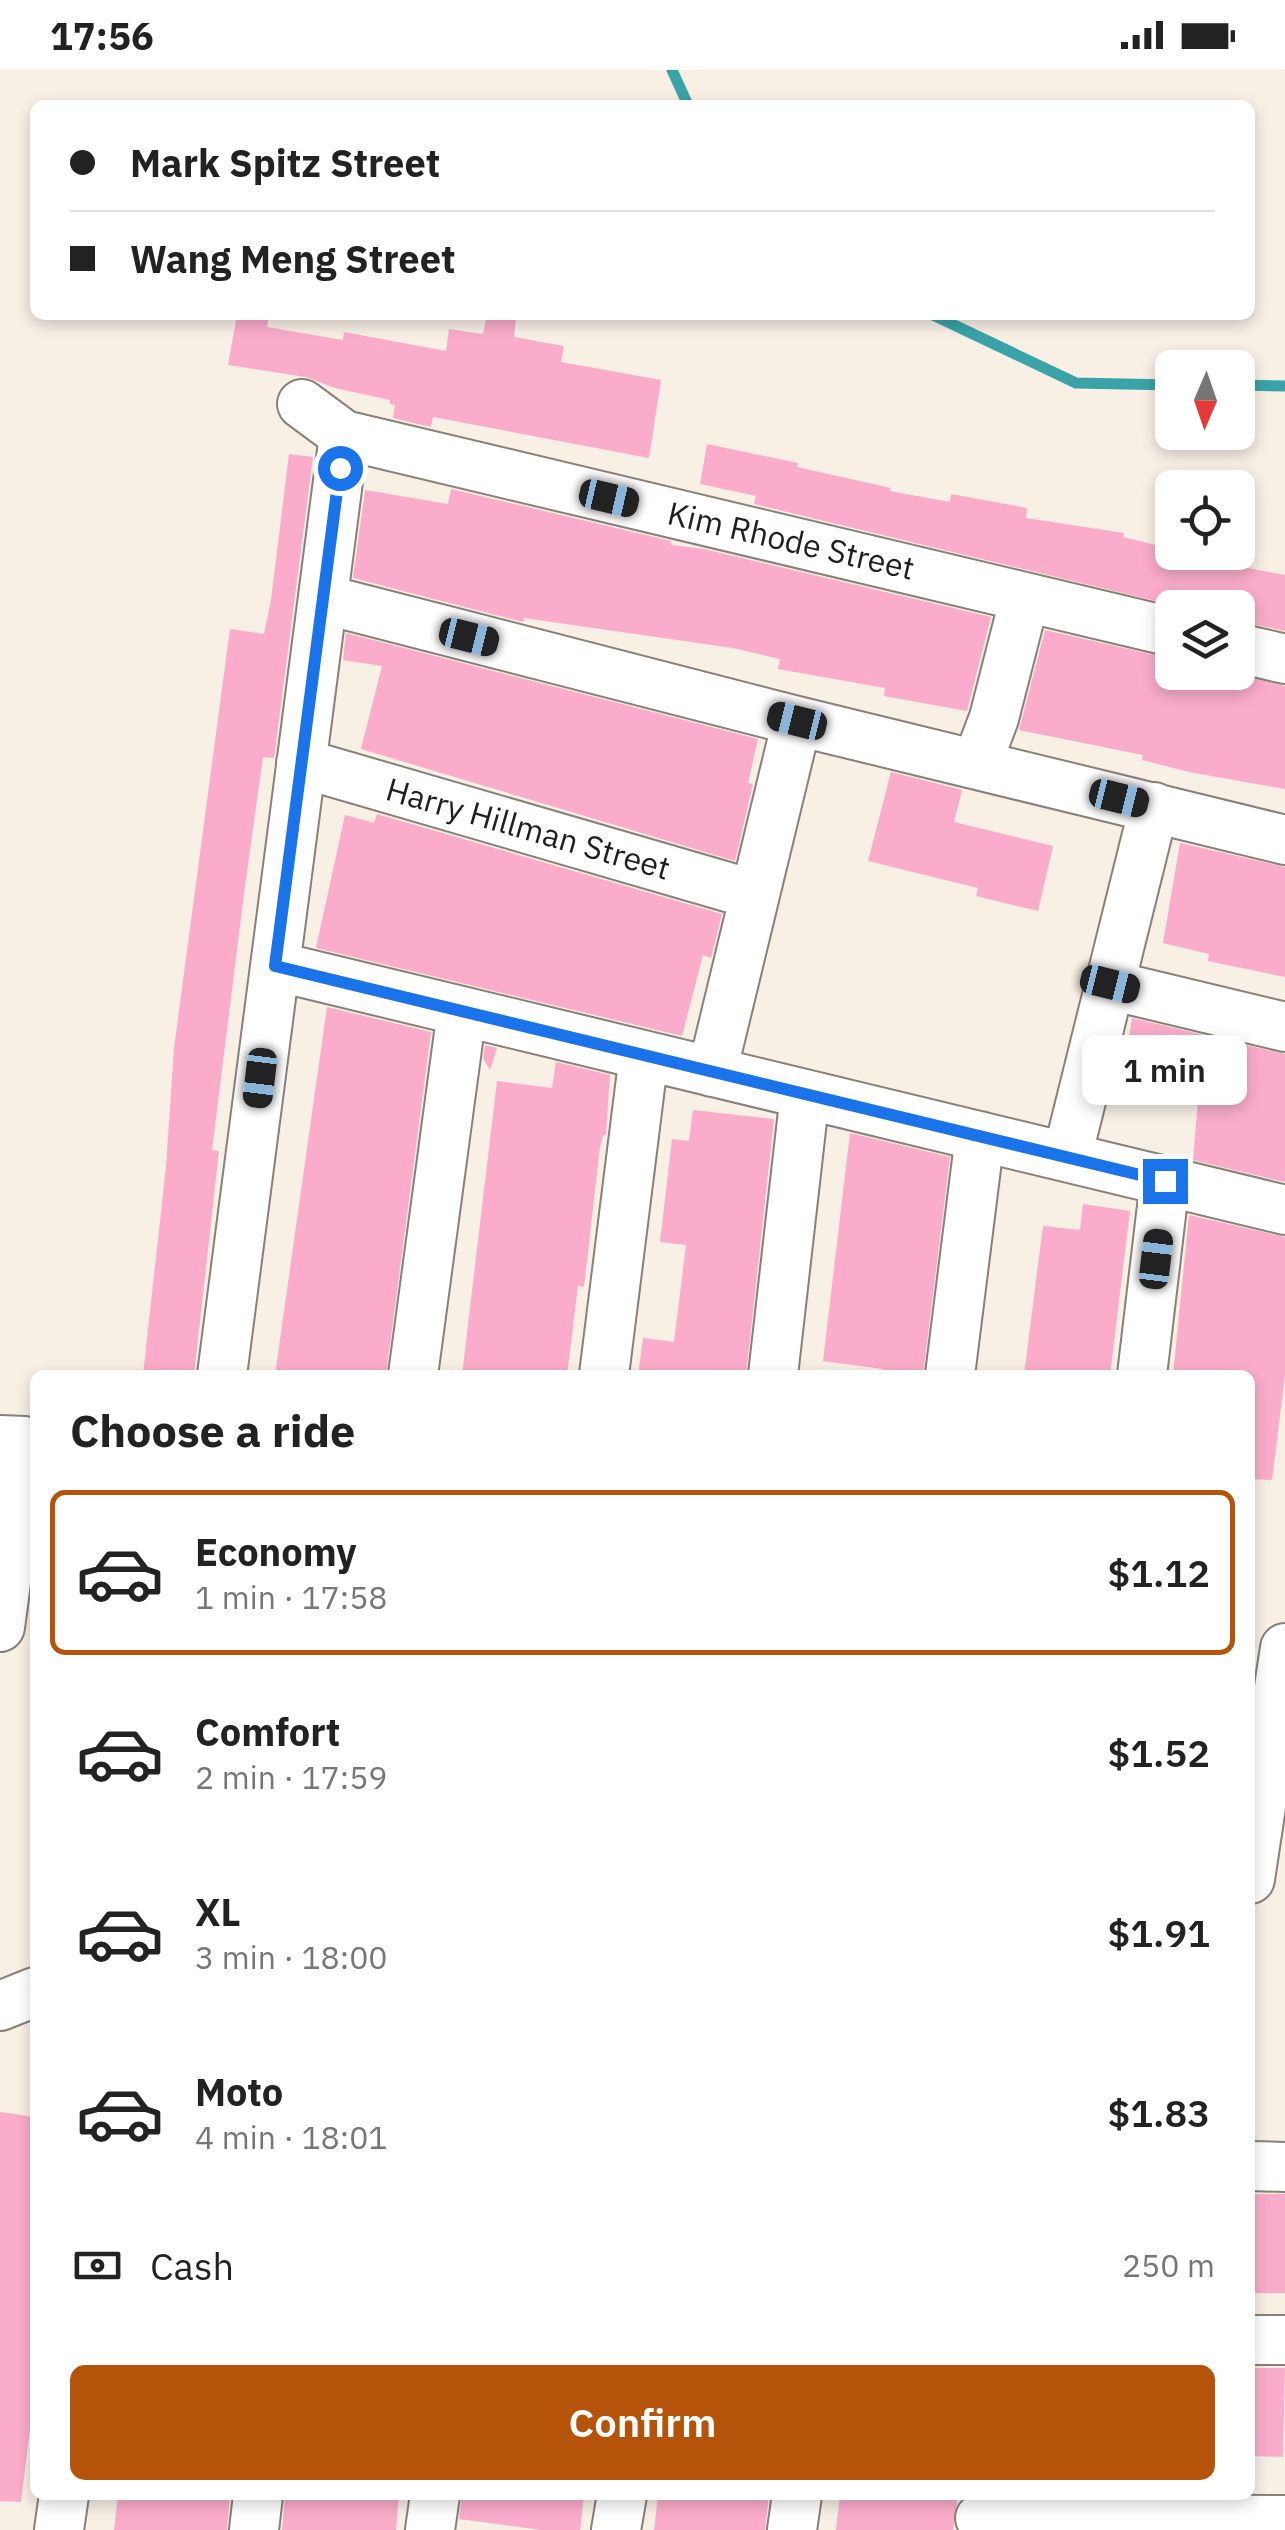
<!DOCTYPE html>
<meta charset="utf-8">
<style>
body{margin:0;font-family:"IBM Plex Sans",sans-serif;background:#f2f2f2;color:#222;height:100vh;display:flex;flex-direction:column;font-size:38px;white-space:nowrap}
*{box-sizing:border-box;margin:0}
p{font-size:32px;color:#767676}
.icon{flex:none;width:55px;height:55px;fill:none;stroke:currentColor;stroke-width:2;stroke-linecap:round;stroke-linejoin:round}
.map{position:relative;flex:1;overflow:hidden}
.side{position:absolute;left:30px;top:1300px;width:1225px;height:1130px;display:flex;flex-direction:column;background:#fff;border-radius:15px;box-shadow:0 5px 15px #0003}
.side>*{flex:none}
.banner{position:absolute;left:30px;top:30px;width:1225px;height:220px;border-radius:15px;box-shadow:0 5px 15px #0003;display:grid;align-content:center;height:220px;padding:0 40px;background:#fff}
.needle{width:65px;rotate:182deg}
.buttons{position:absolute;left:1155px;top:280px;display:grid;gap:20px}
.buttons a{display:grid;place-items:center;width:100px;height:100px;border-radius:15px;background:#fff;box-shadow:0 5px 15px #0003;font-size:50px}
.end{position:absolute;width:45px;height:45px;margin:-22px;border:12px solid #1a73e8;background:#fff;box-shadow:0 0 0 5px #fff}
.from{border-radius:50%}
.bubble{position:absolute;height:70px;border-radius:15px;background:#fff;box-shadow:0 5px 15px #0003;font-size:32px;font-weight:600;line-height:70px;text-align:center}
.car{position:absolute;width:30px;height:60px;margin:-30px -15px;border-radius:12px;box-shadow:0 0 8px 2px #0007;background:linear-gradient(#222 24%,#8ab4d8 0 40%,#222 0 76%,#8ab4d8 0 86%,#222 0)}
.banner b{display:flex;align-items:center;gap:35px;height:95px;font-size:38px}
.banner b+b{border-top:2px solid #e0e0e0}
.banner i{width:25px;height:25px;background:#222}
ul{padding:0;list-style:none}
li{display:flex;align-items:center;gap:30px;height:165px;margin:0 20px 15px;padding:0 20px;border:5px solid transparent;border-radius:15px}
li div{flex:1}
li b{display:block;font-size:38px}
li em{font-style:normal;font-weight:600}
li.current{border-color:#b45309}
li>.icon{width:90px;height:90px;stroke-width:1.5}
h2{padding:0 40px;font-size:45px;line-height:120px}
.pay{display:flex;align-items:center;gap:25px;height:110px;padding:0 40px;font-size:38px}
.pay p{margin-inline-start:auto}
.cta{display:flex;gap:20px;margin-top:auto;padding:20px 40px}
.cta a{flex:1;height:115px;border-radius:15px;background:#b45309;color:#fff;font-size:40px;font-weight:600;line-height:115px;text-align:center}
.status{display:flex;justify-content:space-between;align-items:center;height:70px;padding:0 50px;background:#fff;direction:ltr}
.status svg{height:28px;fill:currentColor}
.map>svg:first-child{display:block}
</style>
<div class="status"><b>17:56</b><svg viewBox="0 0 49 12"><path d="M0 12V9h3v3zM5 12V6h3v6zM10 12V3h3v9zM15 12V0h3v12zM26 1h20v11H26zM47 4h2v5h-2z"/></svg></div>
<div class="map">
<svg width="1285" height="2460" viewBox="0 0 1285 2460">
<rect width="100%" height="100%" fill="#f8efe5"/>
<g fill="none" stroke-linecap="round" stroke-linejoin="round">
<path stroke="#3aa3a7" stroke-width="11" d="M 672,0 L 688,35
M 933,245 L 1076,313 L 1172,315
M 1238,315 L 1285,316"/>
</g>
<path fill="#faacca" d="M 237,245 L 269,245 L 267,257 L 343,270 L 344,262 L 446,281 L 449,259 L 483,264 L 487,245 L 516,249 L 514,267 L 564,276 L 561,292 L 661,310 L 649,388 L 433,347 L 431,357 L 393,348 L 395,335 L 390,334 L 390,330 L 335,318 L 306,307 L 228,295 Z
M 707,374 L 798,393 L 797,397 L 891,418 L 890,421 L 950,432 L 951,424 L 1027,438 L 1026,448 L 1124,463 L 1123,467 L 1172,479 L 1172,482 L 1183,482 L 1182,486 L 1285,505 L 1285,561 L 1238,551 L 1238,538 L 1181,537 L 754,434 L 756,426 L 700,414 Z
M 289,384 L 313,387 L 274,688 L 263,687 L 245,816 L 212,1080 L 219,1081 L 194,1305 L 143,1305 L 166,1097 L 174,978 L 230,559 L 264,564 L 271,530 Z
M 451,419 L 671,471 L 671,475 L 704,479 L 991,547 L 967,641 L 884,626 L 885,618 L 778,599 L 780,589 L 733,578 L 524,548 L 523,552 L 353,508 L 365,420 L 448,434 Z
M 1045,560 L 1172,589 L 1172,602 L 1227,602 L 1285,616 L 1285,719 L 1189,702 L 1142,690 L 1143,685 L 1019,660 Z
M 346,563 L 758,669 L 748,713 L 753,714 L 735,791 L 361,679 L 382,596 L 343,590 Z
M 891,702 L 962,720 L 954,752 L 1053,776 L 1038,841 L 976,826 L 978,818 L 868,791 Z
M 377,744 L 722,844 L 711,888 L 703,885 L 682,966 L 316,878 L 345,745 L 374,753 Z
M 1180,773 L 1285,797 L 1285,907 L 1208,891 L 1209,884 L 1163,873 Z
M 327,937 L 431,962 L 386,1305 L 275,1305 Z
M 1132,948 L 1285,984 L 1285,1112 L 1193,1090 L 1200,1006 L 1124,998 Z
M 485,975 L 497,978 L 490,1000 L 483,988 Z
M 556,992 L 610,1005 L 606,1065 L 603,1065 L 600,1077 L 584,1217 L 578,1216 L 567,1305 L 462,1305 L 497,1011 L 552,1018 Z
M 693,1040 L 774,1049 L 746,1305 L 638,1305 L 643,1268 L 674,1272 L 686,1175 L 660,1172 L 672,1069 L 689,1071 Z
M 850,1063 L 950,1087 L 923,1305 L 882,1305 L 883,1299 L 823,1291 Z
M 1083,1134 L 1130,1141 L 1110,1305 L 1024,1305 L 1043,1156 L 1080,1160 Z
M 1189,1145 L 1285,1167 L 1285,1305 L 1272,1410 L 1250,1409 L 1250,1305 L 1173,1305 Z
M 0,2042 L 35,2047 L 35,2318 L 21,2432 L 0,2431 Z
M 1251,2124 L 1285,2124 L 1285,2223 L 1250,2223 Z
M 1250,2298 L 1285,2298 L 1283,2387 L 1250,2386 Z
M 118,2425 L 230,2425 L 227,2460 L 114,2460 Z
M 285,2425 L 399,2425 L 396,2460 L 282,2460 Z
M 462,2425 L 584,2425 L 580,2460 L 542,2460 L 459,2449 Z
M 658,2425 L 769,2425 L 765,2460 L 654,2460 Z
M 840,2425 L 958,2425 L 953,2460 L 836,2460 Z"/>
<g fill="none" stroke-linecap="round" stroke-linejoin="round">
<defs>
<path id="minor" d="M 302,334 L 344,365 L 1172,562
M 323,529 L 797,651 L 1285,770
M 1238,578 L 1285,589
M 301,693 L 755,825
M 977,693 L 994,648 L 1025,527
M 275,896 L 1285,1140
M 1110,915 L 1285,957
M 712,1002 L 797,651
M 1067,1087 L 1154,737
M 222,1305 L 344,365
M 413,1305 L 462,941
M 604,1305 L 644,985
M 773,1305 L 805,1024
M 950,1305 L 980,1066
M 1142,1305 L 1165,1111
M 0,1370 L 25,1371 L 0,1557
M 1250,1809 L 1285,1578
M 0,1936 L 35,1922
M 1250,2096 L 1285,2097
M 1250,2270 L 1285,2270
M 980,2448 L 1285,2450
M 59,2460 L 64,2425
M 254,2460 L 258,2425
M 430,2460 L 435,2425
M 616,2460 L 622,2425
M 792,2460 L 797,2425"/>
</defs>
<use href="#minor" stroke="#888178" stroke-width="52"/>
<use href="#minor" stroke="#fff" stroke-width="48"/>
</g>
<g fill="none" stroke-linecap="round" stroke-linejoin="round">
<path stroke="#1a73e8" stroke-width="12" d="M 340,398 L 275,896 L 1165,1111"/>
</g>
<g text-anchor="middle" stroke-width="10" stroke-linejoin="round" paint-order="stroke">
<g font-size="32" fill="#211d1a" stroke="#fff">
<text transform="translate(791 471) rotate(13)" y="11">Kim Rhode Street</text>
<text transform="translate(528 759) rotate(16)" y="11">Harry Hillman Street</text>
</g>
</g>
</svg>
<div class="buttons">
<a><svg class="needle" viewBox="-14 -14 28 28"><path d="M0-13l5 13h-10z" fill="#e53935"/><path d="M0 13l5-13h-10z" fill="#767676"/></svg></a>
<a><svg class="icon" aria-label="locate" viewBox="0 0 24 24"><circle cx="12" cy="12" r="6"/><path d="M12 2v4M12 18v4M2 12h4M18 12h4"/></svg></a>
<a><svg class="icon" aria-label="layers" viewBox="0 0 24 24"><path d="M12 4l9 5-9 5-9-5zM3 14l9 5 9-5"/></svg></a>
</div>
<i class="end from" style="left:340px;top:398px"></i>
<i class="end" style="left:1165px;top:1111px"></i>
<div class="bubble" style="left:1082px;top:965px;width:165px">1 min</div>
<i class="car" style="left:609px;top:428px;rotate:103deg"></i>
<i class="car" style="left:469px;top:567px;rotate:104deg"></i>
<i class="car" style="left:797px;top:651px;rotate:284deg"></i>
<i class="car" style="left:1119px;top:728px;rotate:104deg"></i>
<i class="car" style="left:1110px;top:914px;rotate:104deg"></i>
<i class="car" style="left:260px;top:1008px;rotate:187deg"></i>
<i class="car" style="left:1156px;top:1189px;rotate:7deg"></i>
<div class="banner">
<b><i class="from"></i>Mark Spitz Street</b>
<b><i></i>Wang Meng Street</b>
</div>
<section class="side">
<h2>Choose a ride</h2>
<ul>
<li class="current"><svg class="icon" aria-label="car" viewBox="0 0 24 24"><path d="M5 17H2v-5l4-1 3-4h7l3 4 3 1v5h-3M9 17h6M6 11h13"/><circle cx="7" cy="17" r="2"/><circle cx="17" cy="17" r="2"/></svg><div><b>Economy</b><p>1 min · 17:58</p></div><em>$1.12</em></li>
<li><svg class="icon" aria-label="car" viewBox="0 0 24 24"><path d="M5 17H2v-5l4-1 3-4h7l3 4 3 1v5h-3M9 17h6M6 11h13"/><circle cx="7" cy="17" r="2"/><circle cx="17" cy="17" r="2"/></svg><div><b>Comfort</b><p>2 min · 17:59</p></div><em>$1.52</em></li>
<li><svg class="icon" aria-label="car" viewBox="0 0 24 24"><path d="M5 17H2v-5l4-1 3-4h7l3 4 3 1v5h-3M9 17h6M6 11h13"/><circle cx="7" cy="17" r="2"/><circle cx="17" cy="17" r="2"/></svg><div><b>XL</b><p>3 min · 18:00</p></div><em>$1.91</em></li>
<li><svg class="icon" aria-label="car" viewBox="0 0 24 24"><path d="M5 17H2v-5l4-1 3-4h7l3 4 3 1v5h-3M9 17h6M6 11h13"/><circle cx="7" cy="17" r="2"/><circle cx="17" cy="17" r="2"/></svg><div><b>Moto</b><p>4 min · 18:01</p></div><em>$1.83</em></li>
</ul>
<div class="pay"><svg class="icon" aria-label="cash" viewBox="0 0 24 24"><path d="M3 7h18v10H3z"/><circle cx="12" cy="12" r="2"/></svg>Cash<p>250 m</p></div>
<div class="cta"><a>Confirm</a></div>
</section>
</div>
